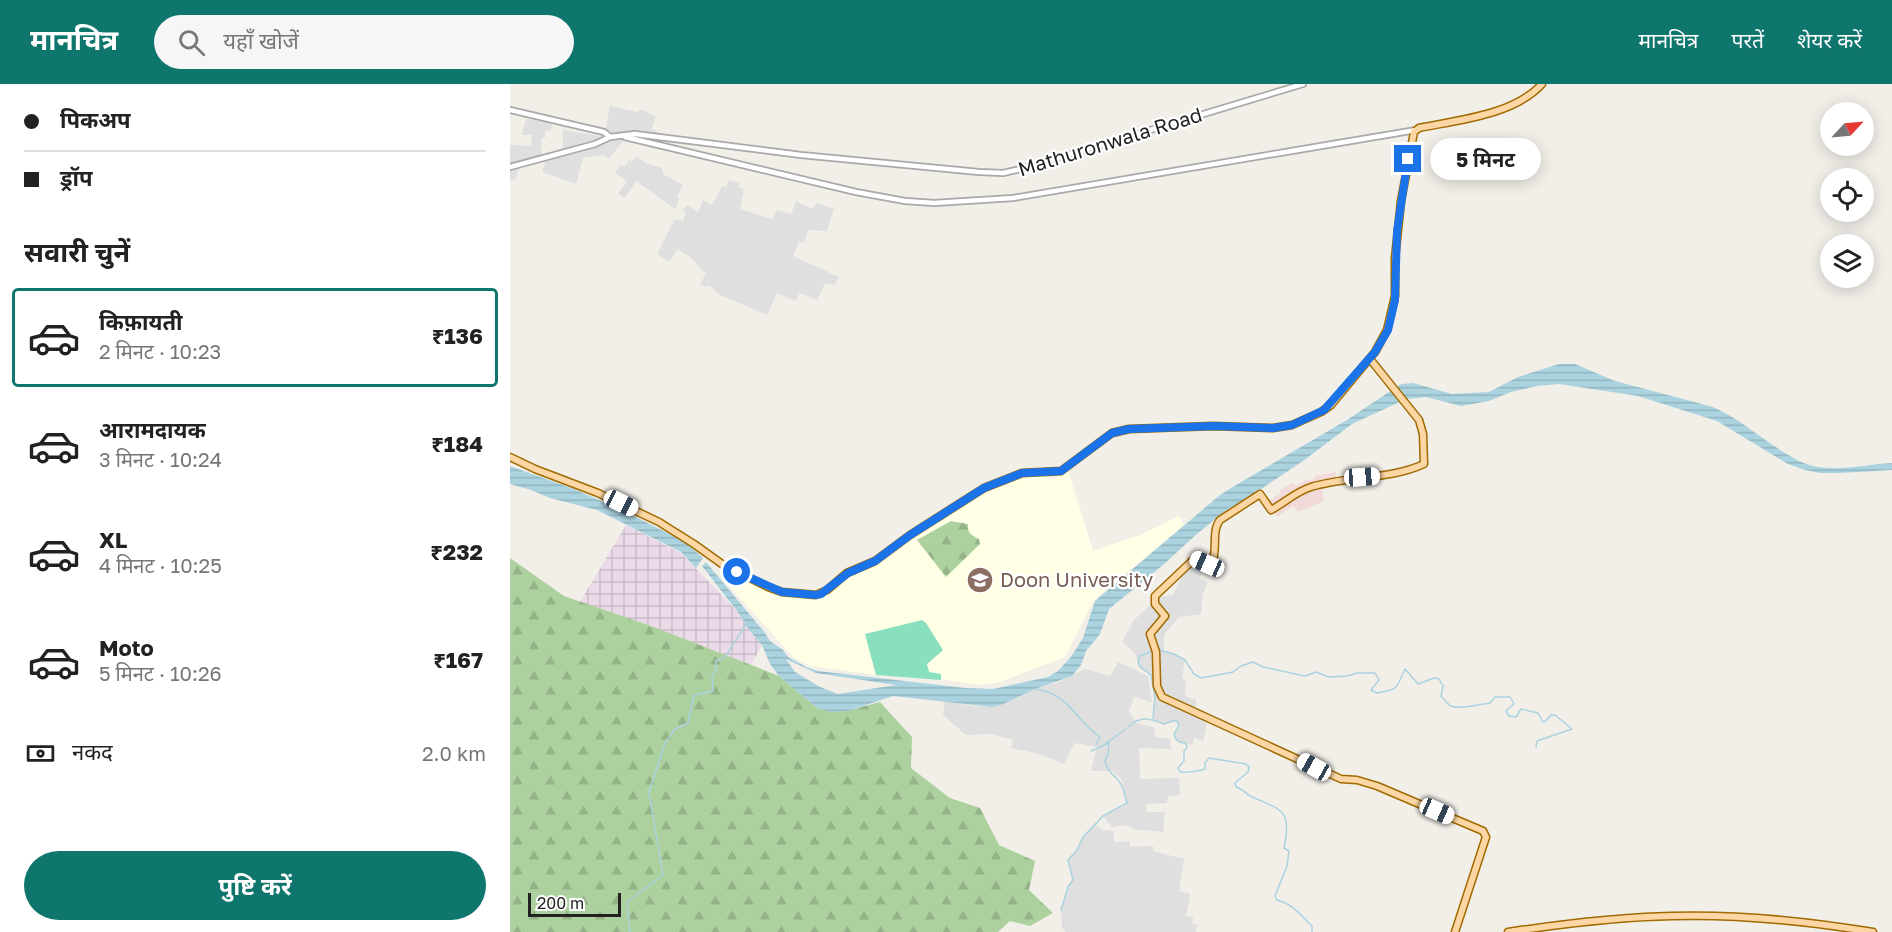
<!DOCTYPE html>
<html lang="hi">
<meta charset="utf-8">
<style>
body{margin:0;font-family:"Golos Text","Noto Sans Devanagari",sans-serif;background:#f6f6f6;color:#222;height:100vh;display:flex;flex-direction:column;font-size:22px;white-space:nowrap}
*{box-sizing:border-box;margin:0}
p{font-size:20px;color:#767676}
.icon{flex:none;width:33px;height:33px;fill:none;stroke:currentColor;stroke-width:2;stroke-linecap:round;stroke-linejoin:round}
.map{position:relative;flex:1;overflow:hidden}
.side{display:flex;flex-direction:column;background:#fff;width:510px}
.side>*{flex:none}
.hud{display:grid;align-content:center;height:132px;padding:0 24px;background:#fff}
.needle{width:39px;rotate:64deg}
.fabs{position:absolute;left:1310px;top:18px;display:grid;gap:12px}
.fabs a{display:grid;place-items:center;width:54px;height:54px;border-radius:50%;background:#fff;box-shadow:0 3px 15px #0003;font-size:30px}
.scale{position:absolute;left:18px;bottom:15px;width:93px;box-sizing:border-box;padding-left:6px;border:3px solid #222;border-top:0;font-size:16px;line-height:21px;white-space:nowrap;color:#222;-webkit-text-stroke:4px #fff;paint-order:stroke}
.end{position:absolute;width:27px;height:27px;margin:-14px;border:8px solid #1a73e8;background:#fff;box-shadow:0 0 0 3px #fff}
.from{border-radius:50%}
.bubble{position:absolute;height:42px;border-radius:21px;background:#fff;box-shadow:0 3px 15px #0003;font-size:20px;font-weight:700;line-height:42px;text-align:center}
.car{position:absolute;width:18px;height:36px;margin:-18px -9px;border-radius:8px;box-shadow:0 0 4px 2px #0007;background:linear-gradient(#fff 24%,#345 0 40%,#fff 0 76%,#345 0 86%,#fff 0)}
.hud b{display:flex;align-items:center;gap:21px;height:57px;font-size:22px}
.hud b+b{border-top:2px solid #e0e0e0}
.hud i{width:15px;height:15px;background:#222}
ul{padding:0;list-style:none}
li{display:flex;align-items:center;gap:18px;height:99px;margin:0 12px 9px;padding:0 12px;border:3px solid transparent;border-radius:6px}
li div{flex:1}
li b{display:block;font-size:22px}
li em{font-style:normal;font-weight:700}
li.on{border-color:#0f766e}
li>.icon{width:54px;height:54px;stroke-width:1.5}
h2{padding:0 24px;font-size:27px;line-height:72px}
.pay{display:flex;align-items:center;gap:15px;height:66px;padding:0 24px;font-size:22px}
.pay p{margin-inline-start:auto}
.action{display:flex;gap:12px;margin-top:auto;padding:12px 24px}
.action a{flex:1;height:69px;border-radius:36px;background:#0f766e;color:#fff;font-size:24px;font-weight:700;line-height:69px;text-align:center}
header{display:flex;align-items:center;gap:36px;box-sizing:border-box;height:84px;padding:0 30px;background:#0f766e;color:#fff}
header strong{font-size:28px}
nav{display:flex;gap:33px;margin-inline-start:auto;font-size:21px}
.search{width:420px;height:54px;background:#f6f6f6;display:flex;align-items:center;gap:15px;box-sizing:border-box;padding:0 21px;border-radius:33px;color:#767676;font-size:22px}
main{display:flex;flex:1;min-height:0}
.map>svg:first-child{display:block}
</style>
<header>
<strong>मानचित्र</strong>
<div class="search"><svg class="icon" aria-label="search" viewBox="0 0 24 24"><circle cx="10" cy="10" r="6"/><path d="M15 15l6 6"/></svg>यहाँ खोजें</div>
<nav><a>मानचित्र</a><a>परतें</a><a>शेयर करें</a></nav>
</header>
<main>
<section class="side">
<div class="hud">
<b><i class="from"></i>पिकअप</b>
<b><i></i>ड्रॉप</b>
</div>
<h2>सवारी चुनें</h2>
<ul>
<li class="on"><svg class="icon" aria-label="car" viewBox="0 0 24 24"><path d="M5 17H2v-5l4-1 3-4h7l3 4 3 1v5h-3M9 17h6M6 11h13"/><circle cx="7" cy="17" r="2"/><circle cx="17" cy="17" r="2"/></svg><div><b>किफ़ायती</b><p>2 मिनट · 10:23</p></div><em>₹136</em></li>
<li><svg class="icon" aria-label="car" viewBox="0 0 24 24"><path d="M5 17H2v-5l4-1 3-4h7l3 4 3 1v5h-3M9 17h6M6 11h13"/><circle cx="7" cy="17" r="2"/><circle cx="17" cy="17" r="2"/></svg><div><b>आरामदायक</b><p>3 मिनट · 10:24</p></div><em>₹184</em></li>
<li><svg class="icon" aria-label="car" viewBox="0 0 24 24"><path d="M5 17H2v-5l4-1 3-4h7l3 4 3 1v5h-3M9 17h6M6 11h13"/><circle cx="7" cy="17" r="2"/><circle cx="17" cy="17" r="2"/></svg><div><b>XL</b><p>4 मिनट · 10:25</p></div><em>₹232</em></li>
<li><svg class="icon" aria-label="car" viewBox="0 0 24 24"><path d="M5 17H2v-5l4-1 3-4h7l3 4 3 1v5h-3M9 17h6M6 11h13"/><circle cx="7" cy="17" r="2"/><circle cx="17" cy="17" r="2"/></svg><div><b>Moto</b><p>5 मिनट · 10:26</p></div><em>₹167</em></li>
</ul>
<div class="pay"><svg class="icon" aria-label="cash" viewBox="0 0 24 24"><path d="M3 7h18v10H3z"/><circle cx="12" cy="12" r="2"/></svg>नकद<p>2.0 km</p></div>
<div class="action"><a>पुष्टि करें</a></div>
</section>
<div class="map">
<svg width="1382" height="848" viewBox="0 0 1382 848">
<defs>
<pattern id="industrial-grid" width="8" height="8" patternUnits="userSpaceOnUse" patternTransform="scale(1.5)"><rect width="8" height="8" fill="#ebdbe8"/><path d="M0 4h8M4 0v8" fill="none" stroke="#c9bcc7"/></pattern>
<pattern id="forest-firs" width="22" height="20" patternUnits="userSpaceOnUse" patternTransform="scale(1.5)"><rect width="22" height="20" fill="#add19e"/><path d="M5 1l3.5 6h-7zM16 11l3.5 6h-7z" fill="#95b388"/></pattern>
<pattern id="water-rules" width="6" height="5" patternUnits="userSpaceOnUse" patternTransform="scale(1.5)"><rect width="6" height="5" fill="#aad3df"/><path d="M0 2.5h6" fill="none" stroke="#92b5bf"/></pattern>
</defs>
<rect width="100%" height="100%" fill="#f2efe9"/>
<path fill="#e0dfdf" d="M 100,22 L 128,28 L 130,25 L 146,32 L 142,45 L 147,47 L 144,55 L 115,54 L 99,75 L 93,71 L 73,74 L 66,100 L 32,88 L 36,76 L 53,72 L 53,46 L 94,53 Z
M 16,35 L 42,39 L 41,46 L 35,47 L 35,54 L 31,54 L 32,78 L 10,83 L 5,96 L 0,96 L 0,61 L 21,62 L 22,51 L 12,51 Z
M 127,72 L 135,79 L 152,84 L 153,90 L 173,101 L 167,112 L 169,116 L 165,125 L 126,97 L 115,114 L 108,110 L 117,97 L 105,89 L 111,81 L 114,83 L 119,76 L 122,78 Z
M 219,96 L 229,99 L 229,103 L 234,105 L 230,125 L 262,135 L 267,126 L 281,130 L 286,117 L 303,125 L 306,119 L 324,125 L 317,147 L 298,146 L 294,159 L 289,158 L 283,172 L 329,193 L 325,201 L 315,199 L 307,216 L 290,209 L 285,217 L 267,209 L 257,231 L 210,211 L 199,201 L 196,203 L 190,200 L 196,190 L 181,174 L 168,165 L 159,178 L 147,170 L 165,135 L 173,137 L 176,130 L 173,127 L 177,121 L 188,128 L 193,116 L 202,121 L 212,102 L 216,103 Z
M 684,477 L 697,483 L 689,493 L 698,498 L 693,510 L 691,530 L 669,533 L 654,551 L 654,566 L 675,576 L 672,594 L 676,596 L 675,612 L 686,616 L 686,626 L 698,634 L 693,657 L 684,654 L 682,661 L 669,659 L 665,655 L 664,650 L 669,642 L 666,637 L 654,640 L 643,635 L 645,613 L 641,591 L 630,583 L 625,569 L 612,558 L 624,536 L 649,513 L 663,511 L 670,496 Z
M 608,578 L 638,592 L 642,618 L 624,613 L 619,627 L 626,639 L 644,643 L 645,653 L 660,655 L 661,665 L 629,664 L 630,695 L 669,694 L 670,711 L 658,712 L 657,719 L 636,720 L 637,728 L 655,728 L 653,748 L 622,745 L 621,743 L 613,741 L 602,743 L 593,732 L 613,723 L 617,719 L 612,696 L 603,687 L 581,687 L 587,663 L 565,659 L 554,680 L 530,670 L 501,664 L 503,656 L 480,650 L 456,651 L 433,631 L 435,617 L 462,622 L 482,623 L 491,621 L 528,604 L 549,598 L 575,585 L 600,592 Z
M 585,740 L 592,746 L 604,747 L 604,758 L 620,757 L 620,763 L 643,762 L 643,767 L 674,775 L 669,807 L 680,810 L 676,832 L 683,833 L 682,840 L 687,841 L 686,848 L 556,848 L 552,844 L 551,826 L 558,803 L 563,796 L 558,776 L 567,766 L 572,754 Z"/>
<path fill="#f2dad9" d="M 826,388 L 827,396 L 811,399 L 814,417 L 788,428 L 783,422 L 767,433 L 757,418 L 771,409 L 770,406 L 783,399 L 786,402 L 794,397 L 804,395 L 805,392 Z"/>
<path fill="url(#industrial-grid)" d="M 116,441 L 171,469 L 227,527 L 240,547 L 252,561 L 241,581 L 144,543 L 70,518 Z"/>
<path fill="#ffffe5" d="M 558,386 L 583,467 L 630,451 L 669,432 L 674,441 L 584,516 L 555,573 L 490,598 L 470,601 L 420,594 L 366,591 L 300,582 L 284,574 L 218,501 L 228,492 L 271,511 L 308,513 L 341,490 L 363,483 L 406,451 L 437,434 L 460,416 L 483,402 L 513,391 L 527,390 L 543,395 Z"/>
<path fill="url(#forest-firs)" d="M 441,437 L 458,440 C 457,449 461,451 469,455 L 470,460 L 436,493 L 407,456 Z
M 0,474 L 54,512 L 144,543 L 269,592 L 307,624 L 336,627 L 370,618 L 402,653 L 401,684 L 440,714 L 470,724 L 489,761 L 525,777 L 519,806 L 543,829 L 520,842 L 500,837 L 488,848 L 0,848 Z"/>
<path fill="#88e0be" d="M 412,536 L 416,539 L 433,566 L 417,580 L 419,588 L 431,590 L 431,596 L 366,591 L 355,550 Z"/>
<path fill="url(#water-rules)" fill-rule="evenodd" d="M 1049,280 L 1065,280 L 1105,297 L 1203,323 C 1236,337 1272,374 1303,382 C 1329,388 1356,380 1382,379 L 1382,386 L 1330,389 L 1310,389 L 1295,386 L 1278,380 L 1207,337 L 1128,312 L 1049,300 L 1027,302 L 1001,308 L 979,317 L 951,322 L 916,313 L 896,315 L 842,340 L 793,377 L 730,419 L 719,424 L 688,449 L 653,481 L 599,525 L 590,550 L 576,567 L 571,581 L 562,592 L 528,604 L 491,621 L 482,623 L 383,612 L 338,627 L 322,628 L 307,624 L 269,592 L 260,580 L 252,561 L 240,547 L 227,527 L 192,482 L 196,478 L 255,549 L 260,557 L 273,566 L 278,573 L 296,583 L 308,587 L 455,604 L 483,605 L 538,593 L 548,587 L 561,573 L 573,554 L 585,517 L 710,411 L 726,401 L 837,336 L 891,300 L 903,299 L 942,310 L 979,308 L 1008,293 ZM 276,575 L 306,589 L 386,601 L 328,610 L 310,603 L 285,588 Z
M 0,382 L 64,405 L 114,427 L 175,458 L 193,474 L 186,484 L 171,468 L 87,426 L 40,414 L 21,406 L 0,400 Z"/>
<g fill="none" stroke-linecap="round" stroke-linejoin="round">
<path stroke="#aad3df" stroke-width="1.5" d="M 649,566 L 664,570 L 675,576 L 684,590 L 691,594 L 723,588 L 731,582 L 743,578 L 753,583 L 795,592 L 806,588 L 818,593 L 837,592 L 847,589 L 865,589 L 869,596 L 861,606 L 867,609 C 890,605 886,604 895,585 L 908,600 L 924,594 L 929,595 L 933,602 L 931,612 C 934,615 938,621 941,622 C 948,626 972,620 980,619 L 985,613 L 1000,613 L 1004,620 L 996,627 L 999,632 L 1006,633 L 1011,625 L 1028,629 L 1033,638 L 1036,637 L 1041,631 L 1045,631 L 1062,645 L 1027,657 L 1026,663
M 642,567 L 630,572 L 628,577 L 630,583 L 641,591 L 645,613 L 643,634
M 525,605 C 559,609 565,636 590,653 L 586,660
M 619,642 C 631,631 641,635 654,640 L 666,636 L 669,641 L 664,650 C 666,659 670,657 676,660 L 677,664 L 674,667 L 674,677 L 668,684 L 670,688 C 676,689 690,687 695,685 L 695,679 L 699,674 L 736,680 L 739,683 L 738,688 L 725,699 L 726,703 C 733,705 736,710 742,713 C 773,726 782,727 774,764 L 779,767 L 777,782 L 765,812 L 767,816 C 783,820 790,831 802,842 L 802,848
M 595,660 L 616,645
M 551,826 L 558,803 L 563,796 L 558,776 L 567,766 L 573,753 L 593,732 L 617,719 C 615,713 614,706 611,700 C 605,690 598,691 595,676 L 598,671 L 599,659 L 581,667
M 120,848 L 117,818 L 153,791 L 139,708 L 155,659 L 165,645 L 178,639 L 184,611 L 203,607 L 202,593 L 206,585 L 206,577 L 215,573 L 237,539"/>
<defs>
<path id="minor" d="M 0,26 L 94,48 L 100,53
M 115,53 L 346,108 L 395,117 L 424,119 L 503,114 L 906,46
M 0,83 L 85,60 L 100,53 L 125,50 L 291,71 L 469,88 L 493,89 L 511,85 L 793,0"/>
<path id="major" d="M 860,275 L 909,336 L 913,350 L 914,380 C 879,396 837,392 801,403 C 787,407 774,419 761,426 L 750,410 L 710,436 C 701,447 708,466 702,479 L 699,481 L 683,476 L 645,512 L 645,520 L 655,532 L 640,550 L 646,568 L 647,602 L 652,613 L 831,695 L 847,696 L 867,702 L 973,747 L 976,753 L 945,848
M 0,373 L 25,385 L 88,409 L 149,438 L 184,460 L 212,480 L 258,503 L 272,508 L 306,511 L 317,506 L 337,489 L 365,477 L 400,451 L 474,404 L 512,389 L 551,387 L 602,349 L 619,345 L 703,342 L 763,344 L 782,341 L 811,328 L 821,321 L 865,268 L 877,246 L 885,212 L 885,174 L 891,117 L 904,48 L 909,44 C 948,36 1004,31 1032,0
M 998,848 C 1052,840 1108,833 1162,832 C 1229,830 1296,837 1363,848"/>
</defs>
<use href="#minor" stroke="#a9a9a9" stroke-width="8"/>
<use href="#major" stroke="#a06b00" stroke-width="9"/>
<use href="#minor" stroke="#fff" stroke-width="4.5"/>
<use href="#major" stroke="#fcd6a4" stroke-width="6"/>
</g>
<g fill="none" stroke-linecap="round" stroke-linejoin="round">
<path stroke="#1a73e8" stroke-width="8" d="M 227,488 L 272,508 L 306,511 L 311,510 L 338,489 L 365,477 L 400,451 L 474,404 L 512,389 L 551,387 L 602,349 L 619,345 L 704,342 L 763,344 L 782,341 L 814,326 L 865,268 L 878,246 L 885,216 L 887,147 L 898,75"/>
</g>
<defs>
<symbol id="university-disc" viewBox="-11 -11 22 22"><circle r="9.5" fill="#8d6e63" stroke="#fff"/><path d="M0-5L7-2L0 1L-7-2ZM-4 1L0 2.5L4 1V4Q0 6-4 4Z" fill="#fff"/></symbol>
</defs>
<g fill-rule="evenodd">
<use href="#university-disc" x="455" y="481" width="30" height="30"/>
</g>
<g text-anchor="middle" stroke-width="4.5" stroke-linejoin="round" paint-order="stroke">
<g font-size="20" fill="#222" stroke="#fff">
<text transform="translate(600 58) rotate(-17)" y="7">Mathuronwala Road</text>
</g>
<g font-size="20" fill="#785e54" stroke="#fff" text-anchor="start">
<text x="490" y="503">Doon University</text>
</g>
</g>
</svg>
<div class="fabs">
<a><svg class="needle" viewBox="-14 -14 28 28"><path d="M0-13l5 13h-10z" fill="#e53935"/><path d="M0 13l5-13h-10z" fill="#767676"/></svg></a>
<a><svg class="icon" aria-label="locate" viewBox="0 0 24 24"><circle cx="12" cy="12" r="6"/><path d="M12 2v4M12 18v4M2 12h4M18 12h4"/></svg></a>
<a><svg class="icon" aria-label="layers" viewBox="0 0 24 24"><path d="M12 4l9 5-9 5-9-5zM3 14l9 5 9-5"/></svg></a>
</div>
<div class="scale">200 m</div>
<i class="end from" style="left:227px;top:488px"></i>
<i class="end" style="left:898px;top:75px"></i>
<div class="bubble" style="left:920px;top:54px;width:111px">5 मिनट</div>
<i class="car" style="left:852px;top:393px;rotate:86deg"></i>
<i class="car" style="left:111px;top:419px;rotate:116deg"></i>
<i class="car" style="left:697px;top:480px;rotate:294deg"></i>
<i class="car" style="left:804px;top:683px;rotate:299deg"></i>
<i class="car" style="left:927px;top:727px;rotate:114deg"></i>
</div>
</main>
